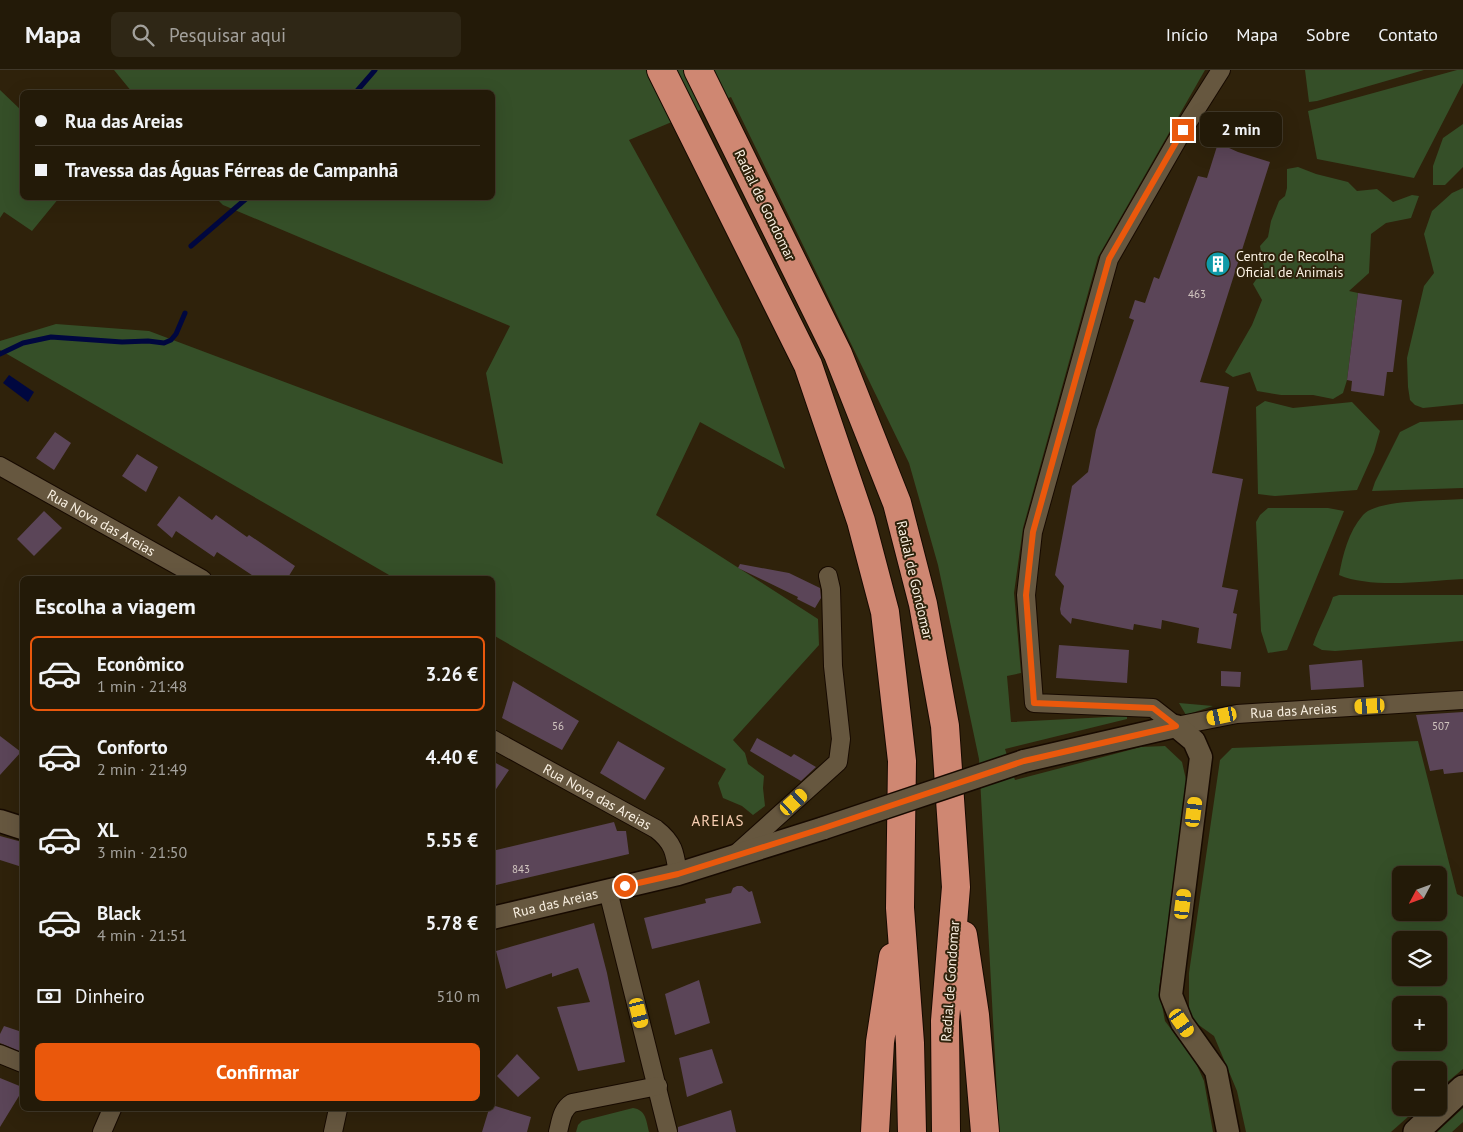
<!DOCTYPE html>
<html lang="pt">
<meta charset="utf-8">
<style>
body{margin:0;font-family:"PT Sans",sans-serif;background:#2f2716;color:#f1f3f6;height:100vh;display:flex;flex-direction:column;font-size:19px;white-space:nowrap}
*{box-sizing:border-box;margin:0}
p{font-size:16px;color:#a3a19c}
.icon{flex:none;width:28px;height:28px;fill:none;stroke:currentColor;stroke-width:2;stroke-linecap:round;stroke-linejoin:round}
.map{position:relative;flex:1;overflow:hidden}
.panel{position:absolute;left:20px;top:506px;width:475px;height:535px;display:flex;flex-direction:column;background:#231a08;border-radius:8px;box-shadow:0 5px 20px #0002,0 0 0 1px #403829}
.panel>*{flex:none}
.banner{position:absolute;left:20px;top:20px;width:475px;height:110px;border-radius:8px;box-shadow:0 5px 20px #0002,0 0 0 1px #403829;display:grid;align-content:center;height:110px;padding:0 15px;background:#231a08}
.needle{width:32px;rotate:229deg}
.fabs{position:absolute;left:1392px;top:796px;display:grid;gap:10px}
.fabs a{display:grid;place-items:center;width:55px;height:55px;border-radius:8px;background:#231a08;box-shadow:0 5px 20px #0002,0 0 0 1px #403829;font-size:25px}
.end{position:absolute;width:22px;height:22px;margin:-11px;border:6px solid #ea580c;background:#fff;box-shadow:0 0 0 2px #fff}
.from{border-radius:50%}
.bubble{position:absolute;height:35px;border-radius:8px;background:#231a08;box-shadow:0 5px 20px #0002,0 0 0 1px #403829;font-size:16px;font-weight:600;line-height:35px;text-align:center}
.car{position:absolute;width:15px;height:30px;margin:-15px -8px;border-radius:6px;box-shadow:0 0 4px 1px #0007;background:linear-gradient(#f5c518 24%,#345 0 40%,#f5c518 0 76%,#345 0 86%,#f5c518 0)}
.banner b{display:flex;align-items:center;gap:18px;height:48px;font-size:19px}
.banner b+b{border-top:1px solid #403829}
.banner i{width:12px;height:12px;background:#f1f3f6}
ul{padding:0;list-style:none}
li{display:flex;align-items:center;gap:15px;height:75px;margin:0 10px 8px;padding:0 5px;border:2px solid transparent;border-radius:8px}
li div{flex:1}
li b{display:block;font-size:19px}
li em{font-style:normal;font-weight:600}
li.selected{border-color:#ea580c}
li>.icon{width:45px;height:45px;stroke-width:1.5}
h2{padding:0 15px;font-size:22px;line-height:60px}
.pay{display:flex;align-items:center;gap:12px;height:55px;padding:0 15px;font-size:19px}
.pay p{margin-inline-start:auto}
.primary-button{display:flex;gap:10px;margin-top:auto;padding:10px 15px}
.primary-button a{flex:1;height:58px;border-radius:8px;background:#ea580c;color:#fff;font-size:20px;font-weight:600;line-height:58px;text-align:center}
header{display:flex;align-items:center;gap:30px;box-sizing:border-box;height:70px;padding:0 25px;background:#231a08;border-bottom:1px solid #403829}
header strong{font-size:24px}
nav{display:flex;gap:28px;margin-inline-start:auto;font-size:18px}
.search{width:350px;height:45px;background:#2f2716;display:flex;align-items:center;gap:12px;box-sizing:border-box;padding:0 18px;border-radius:8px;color:#a3a19c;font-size:19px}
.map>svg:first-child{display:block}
</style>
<header>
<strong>Mapa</strong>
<div class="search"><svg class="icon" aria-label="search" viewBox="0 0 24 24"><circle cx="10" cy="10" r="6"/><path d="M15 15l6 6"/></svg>Pesquisar aqui</div>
<nav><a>Início</a><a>Mapa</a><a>Sobre</a><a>Contato</a></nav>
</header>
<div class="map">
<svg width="1463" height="1062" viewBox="0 0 1463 1062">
<rect width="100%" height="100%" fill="#2f220b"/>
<path fill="#354f28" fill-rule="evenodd" d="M 114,0 L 1205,0 L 1098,187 L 1023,458 L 1014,523 L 1021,603 L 1007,606 L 1011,652 L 1127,646 L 1127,649 L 1005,679 L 1015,710 L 1141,677 L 1165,676 L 1182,692 L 1187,714 L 1159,919 L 1165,951 L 1195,991 L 1204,1011 L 1213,1062 L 999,1062 L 979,689 L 938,495 L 909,393 L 731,27 L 629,70 L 739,269 L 785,399 L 700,352 L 656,445 L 818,549 L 819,575 L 733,670 L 745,683 L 748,694 L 764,706 L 763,718 L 765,736 L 753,745 L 742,736 L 723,728 L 718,713 L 726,699 L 493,565 L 492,509 L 396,509 L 0,280 L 0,271 L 56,254 L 149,261 L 503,394 L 486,303 L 510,256 L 223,135 L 216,128 L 492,128 L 492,22 L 132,22 Z
M 1305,0 L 1424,0 L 1317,31 L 1309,32 Z
M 1457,0 L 1463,0 L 1463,13 L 1414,108 L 1317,89 L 1308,41 Z
M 0,20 L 22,41 L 22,128 L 59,128 L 32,161 L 4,142 L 0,148 Z
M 1463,54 L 1463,97 L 1445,115 L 1433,115 L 1433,96 L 1443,68 Z
M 1298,97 L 1316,104 L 1348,112 L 1357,121 L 1377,119 L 1393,132 L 1412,125 L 1419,126 L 1411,148 L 1386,153 L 1371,164 L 1369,203 L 1349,221 L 1358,223 L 1347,310 L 1343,323 L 1333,329 L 1313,325 L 1281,325 L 1257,321 L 1250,302 L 1233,307 L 1225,302 L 1252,255 L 1262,230 L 1253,214 L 1264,198 L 1260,176 L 1268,167 L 1271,151 L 1279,131 L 1285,126 L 1287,118 L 1287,99 Z
M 1463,118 L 1463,334 L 1423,338 L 1415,335 L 1410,330 L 1408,317 L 1407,288 L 1424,216 L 1434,203 L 1424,164 L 1432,141 L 1452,123 Z
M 1265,331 L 1293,338 L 1352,332 L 1380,361 L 1374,382 L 1357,420 L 1275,426 L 1258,424 L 1256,337 Z
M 1463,350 L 1463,418 L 1372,421 L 1375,412 L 1400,362 L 1420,352 Z
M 1463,429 L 1463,509 C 1426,511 1372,519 1339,505 C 1343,485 1348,462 1363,445 C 1377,429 1440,431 1463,429 Z
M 1268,438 L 1328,438 L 1344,441 L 1287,580 L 1268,583 L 1261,561 L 1256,452 L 1260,445 Z
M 1339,525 L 1463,525 L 1463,571 L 1335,581 L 1322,580 L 1313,575 C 1319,557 1327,545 1333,527 Z
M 1179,633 L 1213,636 L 1186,645 Z
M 1418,671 L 1457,824 L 1463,827 L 1463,999 L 1439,1019 L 1439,1000 L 1401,1000 L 1401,1038 L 1418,1038 L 1391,1062 L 1246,1062 L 1237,1021 L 1214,966 L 1189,948 L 1189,903 L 1220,690 L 1232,678 ZM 1401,805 L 1439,805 L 1439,842 L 1401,842 ZM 1401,870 L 1439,870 L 1439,908 L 1401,908 ZM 1401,935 L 1439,935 L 1439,972 L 1401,972 Z
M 633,1038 C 646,1040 646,1050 649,1062 L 576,1062 L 578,1055 L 582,1051 Z
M 1463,1038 L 1463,1052 L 1452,1062 L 1437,1062 Z"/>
<path fill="#00073f" d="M 9,305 L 34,322 L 28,332 L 3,313 Z"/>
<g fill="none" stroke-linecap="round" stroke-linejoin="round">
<path stroke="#00073f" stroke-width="5" d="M 356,22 L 375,0
M 191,176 L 247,128
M 0,284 L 23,273 L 51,267 L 122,272 L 148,271 L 164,273 L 171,270 L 176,264 L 185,243"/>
</g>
<path fill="#5b4558" d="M 1218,73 L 1238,82 L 1270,92 L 1200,312 L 1229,317 L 1212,403 L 1243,409 L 1222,517 L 1238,520 L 1233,543 L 1237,544 L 1231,579 L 1197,573 L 1199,558 L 1162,550 L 1161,559 L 1134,554 L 1133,560 L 1072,548 L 1071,554 L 1061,544 L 1060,539 L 1064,516 L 1055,505 L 1072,416 L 1088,402 L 1096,360 L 1134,250 L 1129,248 L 1135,230 L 1145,233 L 1154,207 L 1159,209 L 1198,106 L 1207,108 Z
M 1358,223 L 1402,230 L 1393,302 L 1387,302 L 1384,326 L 1351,321 L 1352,311 L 1347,310 Z
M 55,362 L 71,373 L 54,400 L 36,388 Z
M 137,384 L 158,397 L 146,422 L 122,406 Z
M 179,426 L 212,450 L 216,445 L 247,467 L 249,465 L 295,496 L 287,509 L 258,509 L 217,482 L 214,487 L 176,461 L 172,468 L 157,455 Z
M 44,441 L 62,458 L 34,486 L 17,469 Z
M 740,494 L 789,503 L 820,518 L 821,528 L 815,538 L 797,529 L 798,527 L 738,498 Z
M 1059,575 L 1129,580 L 1127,613 L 1056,608 Z
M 1362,590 L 1364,617 L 1311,620 L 1309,595 Z
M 1221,601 L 1241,602 L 1240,617 L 1221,616 Z
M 513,611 L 579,651 L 562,680 L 502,648 Z
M 1463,642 L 1463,702 L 1444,704 L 1443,699 L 1430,701 L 1416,645 Z
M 0,666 L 21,682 L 0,705 Z
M 757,668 L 791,687 L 794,684 L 816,697 L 801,711 L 750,681 Z
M 618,671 L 665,698 L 645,730 L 600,703 Z
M 492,691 L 509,700 L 492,725 Z
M 614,752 L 617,761 L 626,761 L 629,784 L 492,816 L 492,781 Z
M 0,766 L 22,772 L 22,797 L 0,790 Z
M 737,816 L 742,816 L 749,822 L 752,821 L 761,853 L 652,879 L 644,848 L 706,833 L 705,829 L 731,823 L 733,818 Z
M 594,853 L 607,903 L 625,992 L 578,1001 L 557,937 L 590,932 L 578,898 L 552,907 L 552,903 L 506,919 L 496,881 Z
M 699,910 L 710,953 L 675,965 L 665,924 Z
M 4,956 L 22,962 L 22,982 L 0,973 L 0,964 Z
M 712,979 L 723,1013 L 687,1027 L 679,988 Z
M 517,984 L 540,1008 L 518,1027 L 497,1006 Z
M 0,1008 L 22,1017 L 22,1021 L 0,1057 Z
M 492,1035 L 531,1047 L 527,1062 L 482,1062 L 489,1039 L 492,1039 Z
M 731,1040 L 736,1062 L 678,1062 L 678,1057 Z"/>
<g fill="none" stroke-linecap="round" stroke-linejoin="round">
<defs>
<g id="minor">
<path id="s1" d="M 1221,0 L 1183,60 L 1109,189 L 1033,462 L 1026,525 L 1034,633 L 1153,638 L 1176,656 L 1237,644 L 1463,630"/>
<path id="s2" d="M 0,396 L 202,509"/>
<path id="s3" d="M 492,669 L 656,759 C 674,773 675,783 678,804"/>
<path d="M 736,784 L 838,692 L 841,669 L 833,596 L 831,519 L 828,506"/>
<path d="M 608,821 L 668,1062"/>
<path d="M 0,984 L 22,993"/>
<path d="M 102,1062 L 112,1039"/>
<path d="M 333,1062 L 338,1039"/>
<path d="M 558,1062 C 561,1050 562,1039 572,1033 L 658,1016"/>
</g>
<g id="tertiary">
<path d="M 1024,691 L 1176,656 L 1194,671 L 1201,687 L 1171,925 L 1182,953 L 1216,1001 L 1228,1062"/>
<path d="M 0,751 L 22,758"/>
<path id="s4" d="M 492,848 L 678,804 L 824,758"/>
</g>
<path id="secondary" d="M 1416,1062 L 1463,1018"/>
<path id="motorway" d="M 661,0 L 808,295 L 861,451 L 885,542 L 902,691 L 900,838 L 910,973 L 912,1062
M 698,0 L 838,284 L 897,433 L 923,534 L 945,656 L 956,817 L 945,951 L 946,1062
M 963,865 L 975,945 L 985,1062
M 875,1062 L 880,972 L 893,887"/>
</defs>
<use href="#minor" stroke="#170a00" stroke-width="20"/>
<use href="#tertiary" stroke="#170a00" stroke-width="25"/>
<use href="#secondary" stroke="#170a00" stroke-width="28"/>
<use href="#motorway" stroke="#170a00" stroke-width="30"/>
<use href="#minor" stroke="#66573f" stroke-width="18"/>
<use href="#tertiary" stroke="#66573f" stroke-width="22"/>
<use href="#secondary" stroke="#66573f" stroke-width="25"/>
<use href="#motorway" stroke="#cf8772" stroke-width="28"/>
<defs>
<path id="tertiary-bridge" d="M 824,758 L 1024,691"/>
</defs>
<use href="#tertiary-bridge" stroke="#170a00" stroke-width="25" stroke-linecap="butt"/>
<use href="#tertiary-bridge" stroke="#66573f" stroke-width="22"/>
</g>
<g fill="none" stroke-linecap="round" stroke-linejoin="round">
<path stroke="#ea580c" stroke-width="6" d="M 625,816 L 678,804 L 824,758 L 1024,691 L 1176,656 L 1153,638 L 1034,633 L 1026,525 L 1033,462 L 1109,189 L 1183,60"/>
</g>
<defs>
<symbol id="building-disc" viewBox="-11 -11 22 22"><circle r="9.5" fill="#0f9aa8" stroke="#2f220b"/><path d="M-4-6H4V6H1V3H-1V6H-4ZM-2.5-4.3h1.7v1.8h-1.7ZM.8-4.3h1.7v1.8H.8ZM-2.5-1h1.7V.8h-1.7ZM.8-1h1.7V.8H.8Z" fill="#fff"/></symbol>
</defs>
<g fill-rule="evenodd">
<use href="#building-disc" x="1204" y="180" width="28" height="28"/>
</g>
<g text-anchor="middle" stroke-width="4" stroke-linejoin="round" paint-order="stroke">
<g font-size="11" fill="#d2c6c0">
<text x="1197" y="228">463</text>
<text x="558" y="660">56</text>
<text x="1441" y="660">507</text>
<text x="521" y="803">843</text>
</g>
<g font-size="14" fill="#faf1e3" stroke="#2f220b">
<text transform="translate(765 135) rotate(64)" y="5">Radial de Gondomar</text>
<text dy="5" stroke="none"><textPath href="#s2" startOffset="116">Rua Nova das Areias</textPath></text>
<text transform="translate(915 510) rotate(77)" y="5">Radial de Gondomar</text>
<text dy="5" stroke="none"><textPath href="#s1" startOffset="942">Rua das Areias</textPath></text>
<text dy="5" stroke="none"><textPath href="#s3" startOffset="120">Rua Nova das Areias</textPath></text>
<text dy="5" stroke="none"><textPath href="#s4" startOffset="65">Rua das Areias</textPath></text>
<text transform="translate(950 911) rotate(-86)" y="5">Radial de Gondomar</text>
</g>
<g font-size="14" fill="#faf1e3" stroke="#2f220b" text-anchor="start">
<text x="1236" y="191">Centro de Recolha<tspan x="1236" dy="16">Oficial de Animais</tspan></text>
</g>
<g font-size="15" letter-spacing="1" fill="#f9cfb3" stroke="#2f220b">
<text x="718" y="756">AREIAS</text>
</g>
</g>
</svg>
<div class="fabs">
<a><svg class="needle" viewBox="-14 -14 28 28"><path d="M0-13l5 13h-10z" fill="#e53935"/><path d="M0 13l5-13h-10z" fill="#a3a19c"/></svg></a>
<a><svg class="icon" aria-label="layers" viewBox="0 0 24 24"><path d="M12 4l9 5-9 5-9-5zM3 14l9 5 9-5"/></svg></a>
<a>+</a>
<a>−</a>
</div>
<i class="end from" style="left:625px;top:816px"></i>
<i class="end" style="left:1183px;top:60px"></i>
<div class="bubble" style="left:1200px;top:42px;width:82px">2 min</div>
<i class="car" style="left:1370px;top:636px;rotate:267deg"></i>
<i class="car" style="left:1222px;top:646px;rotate:258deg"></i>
<i class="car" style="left:794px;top:732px;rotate:48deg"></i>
<i class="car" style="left:1194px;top:742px;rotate:7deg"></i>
<i class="car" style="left:1183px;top:834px;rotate:7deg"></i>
<i class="car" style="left:639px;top:943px;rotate:166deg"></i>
<i class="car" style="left:1182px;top:953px;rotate:145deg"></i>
<div class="banner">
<b><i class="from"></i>Rua das Areias</b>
<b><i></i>Travessa das Águas Férreas de Campanhã</b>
</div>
<section class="panel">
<h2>Escolha a viagem</h2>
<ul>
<li class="selected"><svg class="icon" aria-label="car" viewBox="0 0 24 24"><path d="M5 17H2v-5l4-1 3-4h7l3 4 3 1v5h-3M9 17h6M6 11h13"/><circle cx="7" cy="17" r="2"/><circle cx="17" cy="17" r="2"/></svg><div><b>Econômico</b><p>1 min · 21:48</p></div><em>3.26 €</em></li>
<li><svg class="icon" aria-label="car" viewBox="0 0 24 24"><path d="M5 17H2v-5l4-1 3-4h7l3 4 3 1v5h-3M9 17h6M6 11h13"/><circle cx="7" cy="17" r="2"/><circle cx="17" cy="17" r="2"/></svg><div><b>Conforto</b><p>2 min · 21:49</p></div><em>4.40 €</em></li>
<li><svg class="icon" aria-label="car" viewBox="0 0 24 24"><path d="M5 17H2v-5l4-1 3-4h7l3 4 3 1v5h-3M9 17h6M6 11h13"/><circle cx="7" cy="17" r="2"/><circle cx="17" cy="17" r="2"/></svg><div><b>XL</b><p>3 min · 21:50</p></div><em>5.55 €</em></li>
<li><svg class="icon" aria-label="car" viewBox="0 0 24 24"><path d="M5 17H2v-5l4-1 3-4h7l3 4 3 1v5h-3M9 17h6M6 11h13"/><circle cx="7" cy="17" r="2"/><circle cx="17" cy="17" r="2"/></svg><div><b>Black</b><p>4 min · 21:51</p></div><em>5.78 €</em></li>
</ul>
<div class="pay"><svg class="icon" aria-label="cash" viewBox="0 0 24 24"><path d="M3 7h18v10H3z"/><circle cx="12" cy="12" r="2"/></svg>Dinheiro<p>510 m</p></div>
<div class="primary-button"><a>Confirmar</a></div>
</section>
</div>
